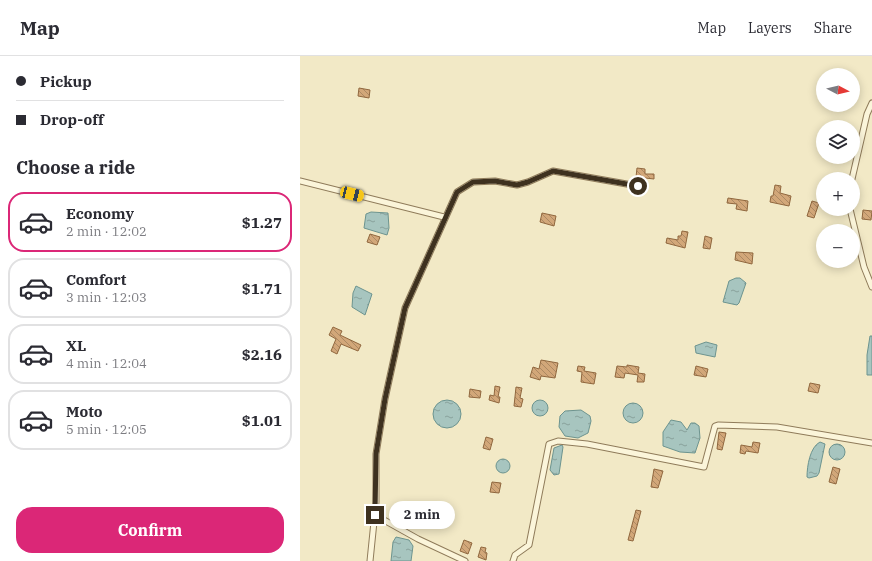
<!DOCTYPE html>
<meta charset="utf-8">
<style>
body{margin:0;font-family:"IBM Plex Serif",serif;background:#f7f7f7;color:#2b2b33;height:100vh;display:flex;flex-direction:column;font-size:15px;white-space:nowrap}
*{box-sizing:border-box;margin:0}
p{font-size:13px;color:#7c7c81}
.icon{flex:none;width:22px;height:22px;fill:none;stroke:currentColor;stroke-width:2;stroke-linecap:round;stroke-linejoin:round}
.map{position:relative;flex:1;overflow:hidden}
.details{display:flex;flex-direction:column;background:#fff;width:300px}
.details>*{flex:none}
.hud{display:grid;align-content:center;height:88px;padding:0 16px;background:#fff}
.needle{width:26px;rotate:97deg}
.tools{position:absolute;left:516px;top:12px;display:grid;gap:8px}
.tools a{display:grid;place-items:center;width:44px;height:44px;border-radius:50%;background:#fff;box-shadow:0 2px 10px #0003;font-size:20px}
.end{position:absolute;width:18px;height:18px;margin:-9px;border:5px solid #3e311f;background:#fff;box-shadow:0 0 0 2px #fff}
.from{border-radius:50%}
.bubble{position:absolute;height:28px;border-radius:14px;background:#fff;box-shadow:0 2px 10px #0003;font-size:13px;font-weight:700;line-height:28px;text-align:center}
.car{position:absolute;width:12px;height:24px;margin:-12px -6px;border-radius:5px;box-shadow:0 0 3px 1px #0007;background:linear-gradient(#f5c518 24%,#345 0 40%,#f5c518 0 76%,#345 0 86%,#f5c518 0)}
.hud b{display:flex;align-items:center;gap:14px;height:38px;font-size:15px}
.hud b+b{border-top:1px solid #e1e1e2}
.hud i{width:10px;height:10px;background:#2b2b33}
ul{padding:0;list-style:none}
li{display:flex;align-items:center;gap:12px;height:60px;margin:0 8px 6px;padding:0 8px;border:2px solid #e1e1e2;border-radius:16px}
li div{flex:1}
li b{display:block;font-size:15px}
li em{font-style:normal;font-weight:700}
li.on{border-color:#db2777}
li>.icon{width:36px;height:36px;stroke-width:1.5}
h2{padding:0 16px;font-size:18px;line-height:48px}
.action{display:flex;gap:8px;margin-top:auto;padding:8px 16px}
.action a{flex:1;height:46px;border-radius:16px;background:#db2777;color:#fff;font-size:16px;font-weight:700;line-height:46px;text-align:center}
header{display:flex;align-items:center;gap:24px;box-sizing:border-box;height:56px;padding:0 20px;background:#fff;border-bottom:1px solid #e1e1e2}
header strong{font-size:19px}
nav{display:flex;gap:22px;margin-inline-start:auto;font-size:14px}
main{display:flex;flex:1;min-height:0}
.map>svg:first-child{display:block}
</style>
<header>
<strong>Map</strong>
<nav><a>Map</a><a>Layers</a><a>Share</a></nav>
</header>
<main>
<section class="details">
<div class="hud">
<b><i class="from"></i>Pickup</b>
<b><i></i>Drop-off</b>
</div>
<h2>Choose a ride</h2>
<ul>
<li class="on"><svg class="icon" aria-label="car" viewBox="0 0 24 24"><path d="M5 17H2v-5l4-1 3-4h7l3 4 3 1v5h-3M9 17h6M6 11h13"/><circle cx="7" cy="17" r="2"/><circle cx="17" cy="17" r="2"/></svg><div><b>Economy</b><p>2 min · 12:02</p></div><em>$1.27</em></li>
<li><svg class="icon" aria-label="car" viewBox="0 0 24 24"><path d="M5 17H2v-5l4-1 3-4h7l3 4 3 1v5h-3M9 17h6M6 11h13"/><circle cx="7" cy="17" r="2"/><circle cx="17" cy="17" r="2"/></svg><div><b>Comfort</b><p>3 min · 12:03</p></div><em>$1.71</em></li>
<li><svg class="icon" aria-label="car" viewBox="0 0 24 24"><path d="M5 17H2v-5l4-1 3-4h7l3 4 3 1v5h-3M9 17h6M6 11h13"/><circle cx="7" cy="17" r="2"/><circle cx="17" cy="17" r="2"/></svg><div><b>XL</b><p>4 min · 12:04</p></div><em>$2.16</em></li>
<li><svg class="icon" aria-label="car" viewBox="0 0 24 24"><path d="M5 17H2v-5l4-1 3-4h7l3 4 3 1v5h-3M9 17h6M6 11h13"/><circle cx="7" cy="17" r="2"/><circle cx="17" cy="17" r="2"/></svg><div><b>Moto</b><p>5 min · 12:05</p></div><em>$1.01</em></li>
</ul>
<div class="action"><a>Confirm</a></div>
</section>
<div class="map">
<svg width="572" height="505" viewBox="0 0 572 505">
<defs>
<pattern id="water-ripples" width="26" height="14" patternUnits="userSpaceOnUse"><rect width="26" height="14" fill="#a7c5bf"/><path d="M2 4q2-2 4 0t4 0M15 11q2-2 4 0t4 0" fill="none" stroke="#89a19b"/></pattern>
<pattern id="building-back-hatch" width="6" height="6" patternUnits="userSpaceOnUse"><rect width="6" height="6" fill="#d2a779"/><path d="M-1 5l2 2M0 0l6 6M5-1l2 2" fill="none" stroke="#ac8963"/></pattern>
</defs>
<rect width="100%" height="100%" fill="#f2e9c6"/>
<path fill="url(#water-ripples)" stroke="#6d948f" d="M 71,156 L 88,157 L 89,172 L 87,179 L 64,172 L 66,158 Z
M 436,222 L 440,222 L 446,227 L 439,247 L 437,249 L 423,246 L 429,225 Z
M 56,230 L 72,238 L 65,259 L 52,251 L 53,237 Z
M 570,280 L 572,280 L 572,319 L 567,319 L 567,299 Z
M 406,286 L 417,289 L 415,301 L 396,297 L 395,290 Z
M133 358a14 14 0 1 1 28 0a14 14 0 1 1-28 0Z
M232 352a8 8 0 1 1 16 0a8 8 0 1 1-16 0Z
M323 357a10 10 0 1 1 20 0a10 10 0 1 1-20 0Z
M 281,354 L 290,360 L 291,365 L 288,377 L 278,382 L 265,380 L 259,371 L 260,360 L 265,355 Z
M 371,364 L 381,366 L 387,374 L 391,367 L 395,367 L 399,370 L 400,382 L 395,397 L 380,396 L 363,390 L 363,376 Z
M 520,386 L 525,388 L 519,417 L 517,420 L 509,422 L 507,421 C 507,410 510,391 520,386 Z
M529 396a8 8 0 1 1 16 0a8 8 0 1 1-16 0Z
M 262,389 L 263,391 L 259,418 L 254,419 L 250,414 L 254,392 Z
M196 410a7 7 0 1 1 14 0a7 7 0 1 1-14 0Z
M 96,481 L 109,484 L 113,490 L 111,505 L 91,505 L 93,486 Z"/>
<path fill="url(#building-back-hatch)" stroke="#90673e" d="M 59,32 L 70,34 L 69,42 L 58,40 Z
M 337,112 L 345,113 L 345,118 L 354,118 L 354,123 L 336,121 Z
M 475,129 L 481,130 L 480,137 L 491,140 L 489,150 L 470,146 L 471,140 L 473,140 Z
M 428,142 L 448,145 L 447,155 L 436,153 L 437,148 L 427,147 Z
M 512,145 L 519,147 L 514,162 L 507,160 Z
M 563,154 L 572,155 L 571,164 L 562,163 Z
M 242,157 L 256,160 L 254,170 L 240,166 Z
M 382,175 L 388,176 L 385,192 L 366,187 L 367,182 L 378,184 L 378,180 L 381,180 Z
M 70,178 L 80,181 L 77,189 L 67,186 Z
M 405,180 L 412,182 L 410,193 L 403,192 Z
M 436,196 L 453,197 L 452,208 L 435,204 Z
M 33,271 L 42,275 L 40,279 L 61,289 L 58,295 L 41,288 L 37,298 L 31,295 L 36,283 L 29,279 Z
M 241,304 L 258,307 L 255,322 L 241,320 L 240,324 L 230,321 L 233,311 L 239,313 Z
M 327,309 L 339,311 L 338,317 L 345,318 L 344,326 L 337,326 L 338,319 L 325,317 L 324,322 L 315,321 L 317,310 L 327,311 Z
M 278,310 L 285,311 L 284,315 L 296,317 L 294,328 L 281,326 L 282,316 L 277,315 Z
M 396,310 L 408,313 L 406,321 L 394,319 Z
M 510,327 L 520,329 L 518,337 L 508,335 Z
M 195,330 L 200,331 L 198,341 L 200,341 L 199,347 L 189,344 L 190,339 L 194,340 Z
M 216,331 L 222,332 L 220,342 L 223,343 L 221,351 L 214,350 Z
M 170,333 L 181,335 L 180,342 L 169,341 Z
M 419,376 L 426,377 L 422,394 L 417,393 Z
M 186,381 L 193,383 L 190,394 L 183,392 Z
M 453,386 L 460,387 L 458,397 L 446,395 L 445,398 L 440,397 L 441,389 L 452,391 Z
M 533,411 L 540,413 L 536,428 L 529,426 Z
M 354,413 L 363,415 L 358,432 L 351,431 Z
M 192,426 L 201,427 L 199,437 L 190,436 Z
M 336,454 L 341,455 L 333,485 L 328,484 Z
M 164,484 L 172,487 L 168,498 L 160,495 Z
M 181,491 L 186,492 L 185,496 L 187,497 L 186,504 L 178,501 Z"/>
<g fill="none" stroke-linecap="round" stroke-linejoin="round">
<defs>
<path id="minor" d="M 552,123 L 567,58 L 572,47
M 0,125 L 144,161
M 550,153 L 564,211 L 572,231
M 75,459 L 118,483 L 165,505
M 70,505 L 76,446 L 76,398 L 85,343 L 105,252 L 157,136 L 173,126 L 195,125 L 217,129 L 228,126 L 253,115 L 338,130
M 213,505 L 215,499 L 229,489 L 249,388 L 258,385 L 287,388 L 404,411 L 415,370 L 418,369 L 477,371 L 572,387"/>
</defs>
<use href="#minor" stroke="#8f7b5a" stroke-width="7"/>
<use href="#minor" stroke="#fbf5da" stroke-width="5"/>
</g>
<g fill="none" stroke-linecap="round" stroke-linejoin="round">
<path stroke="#3e311f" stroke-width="5" d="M 75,459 L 76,398 L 85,343 L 105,252 L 157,136 L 173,126 L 195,125 L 217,129 L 228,126 L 253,115 L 338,130"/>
</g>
</svg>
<div class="tools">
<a><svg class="needle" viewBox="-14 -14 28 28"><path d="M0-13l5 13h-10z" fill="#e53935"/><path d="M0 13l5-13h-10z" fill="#7c7c81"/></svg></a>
<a><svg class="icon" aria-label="layers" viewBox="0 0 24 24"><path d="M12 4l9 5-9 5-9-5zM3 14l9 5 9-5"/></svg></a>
<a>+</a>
<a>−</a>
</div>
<i class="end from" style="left:338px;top:130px"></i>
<i class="end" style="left:75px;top:459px"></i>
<div class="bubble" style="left:89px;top:445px;width:66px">2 min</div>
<i class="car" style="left:52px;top:138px;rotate:104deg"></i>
</div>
</main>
